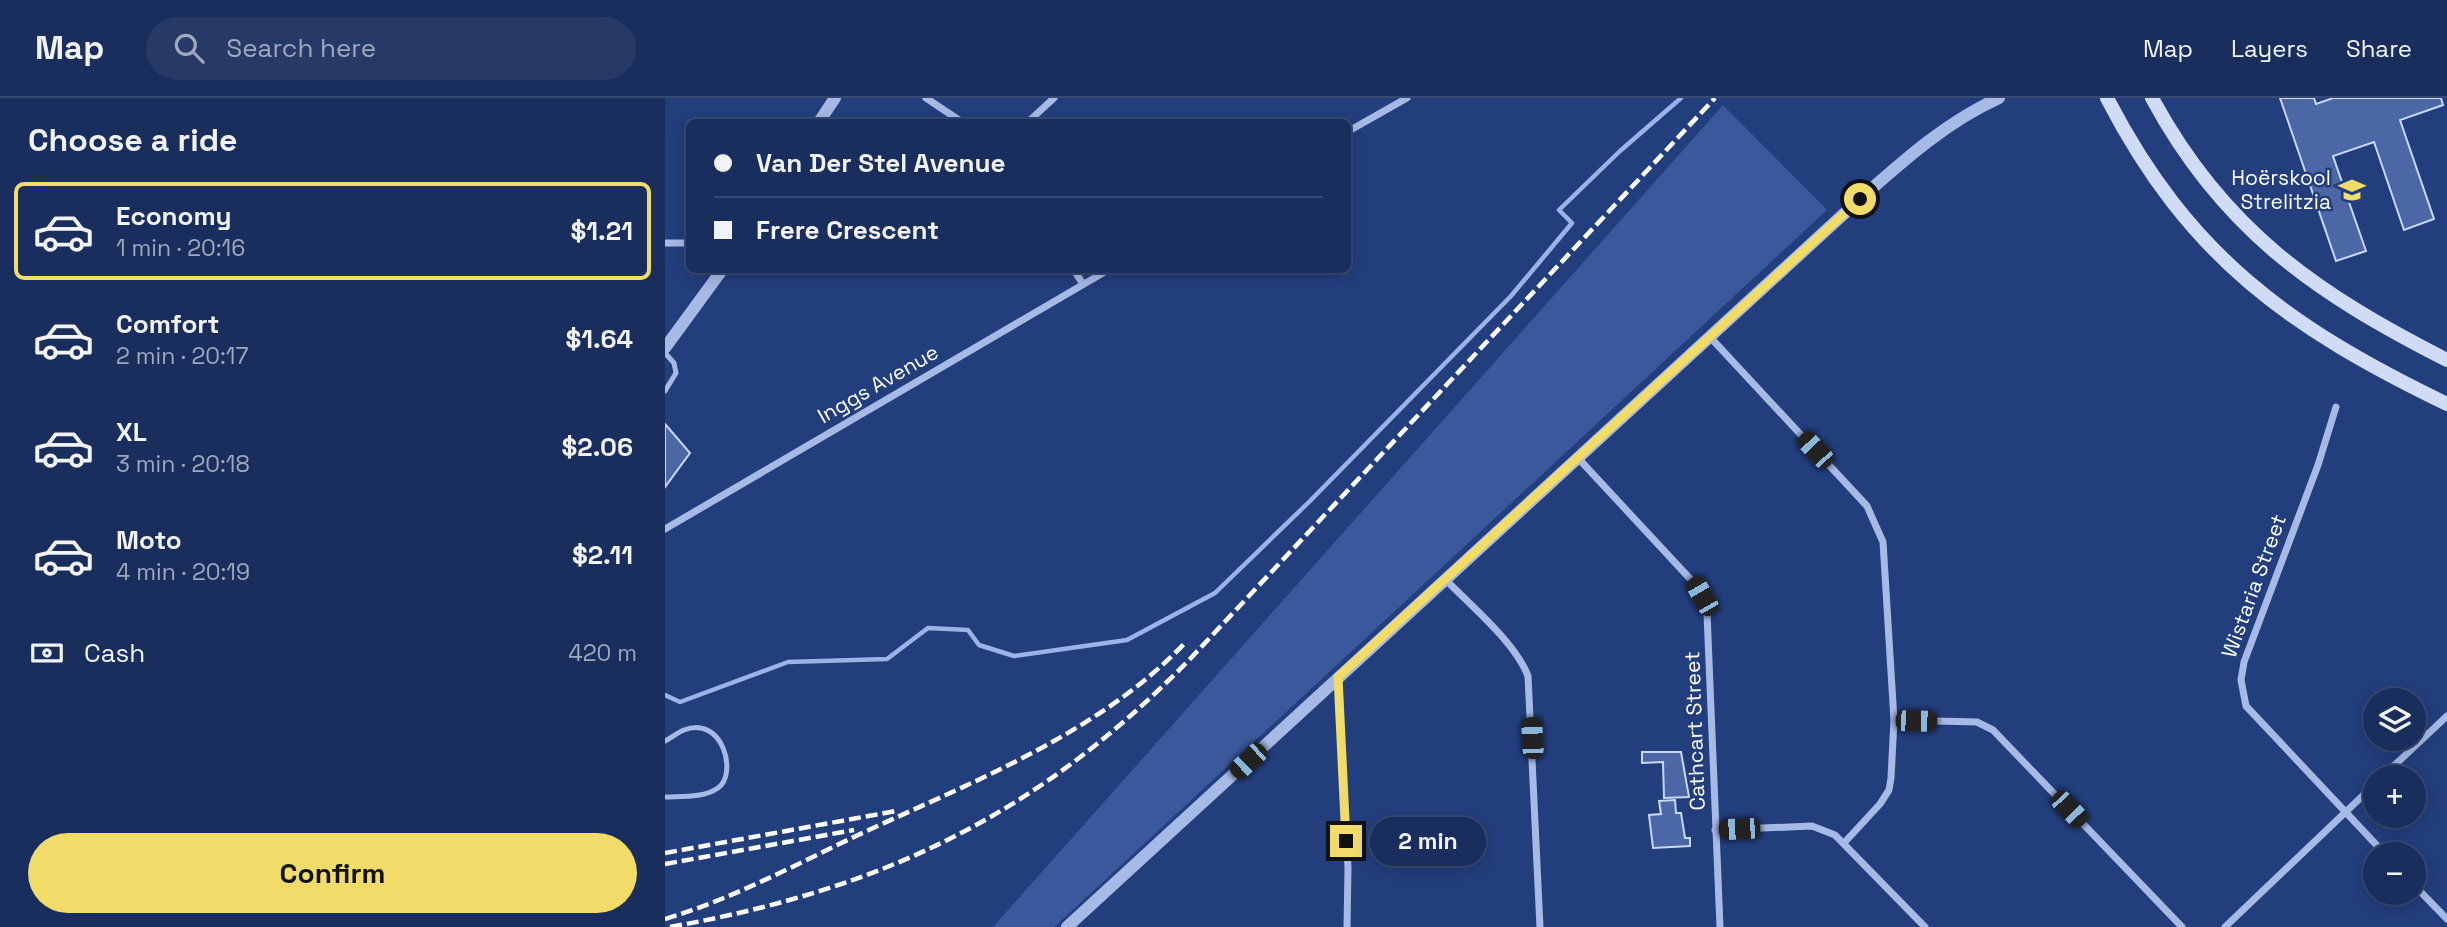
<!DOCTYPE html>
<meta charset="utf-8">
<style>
body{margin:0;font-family:"Space Grotesk",sans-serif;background:#273a67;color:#f1f3f6;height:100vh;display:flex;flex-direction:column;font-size:26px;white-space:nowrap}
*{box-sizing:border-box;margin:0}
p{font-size:23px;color:#9fa8bc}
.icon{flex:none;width:38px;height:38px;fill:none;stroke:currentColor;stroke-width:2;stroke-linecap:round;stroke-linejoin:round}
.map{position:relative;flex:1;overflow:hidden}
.details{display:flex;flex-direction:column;background:#1a2e5e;width:665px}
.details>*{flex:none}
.hud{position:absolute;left:21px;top:21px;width:665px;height:154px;border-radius:10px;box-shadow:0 4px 18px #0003,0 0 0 2px #384a73;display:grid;align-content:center;height:154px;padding:0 28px;background:#1a2e5e}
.buttons{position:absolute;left:1698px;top:590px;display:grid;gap:14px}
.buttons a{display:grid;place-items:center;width:63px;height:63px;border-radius:50%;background:#1a2e5e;box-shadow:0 4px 18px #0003,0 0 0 2px #384a73;font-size:35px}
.end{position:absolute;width:32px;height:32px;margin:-16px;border:9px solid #f1dc6a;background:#111;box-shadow:0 0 0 4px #111}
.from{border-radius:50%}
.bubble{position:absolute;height:49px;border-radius:24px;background:#1a2e5e;box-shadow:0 4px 18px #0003,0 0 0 2px #384a73;font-size:23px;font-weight:600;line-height:49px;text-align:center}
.car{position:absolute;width:21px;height:42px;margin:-21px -10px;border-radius:9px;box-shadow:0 0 5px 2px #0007;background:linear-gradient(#222 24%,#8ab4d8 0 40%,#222 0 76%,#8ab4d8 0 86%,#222 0)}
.hud b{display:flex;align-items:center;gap:24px;height:66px;font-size:26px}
.hud b+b{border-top:2px solid #384a73}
.hud i{width:18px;height:18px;background:#f1f3f6}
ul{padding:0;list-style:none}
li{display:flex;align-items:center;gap:21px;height:98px;margin:0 14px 10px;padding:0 14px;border:4px solid transparent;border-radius:10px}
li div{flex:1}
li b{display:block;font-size:26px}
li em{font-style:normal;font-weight:600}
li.selected{border-color:#f1dc6a}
li>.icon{width:63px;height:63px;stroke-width:1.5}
h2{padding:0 28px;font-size:32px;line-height:84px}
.pay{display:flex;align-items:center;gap:18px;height:77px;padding:0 28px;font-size:26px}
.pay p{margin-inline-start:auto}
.primary-button{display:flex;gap:14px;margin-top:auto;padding:14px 28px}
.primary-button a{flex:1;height:80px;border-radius:42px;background:#f1dc6a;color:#111;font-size:28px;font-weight:600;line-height:80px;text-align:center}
header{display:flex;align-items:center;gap:42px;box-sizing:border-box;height:98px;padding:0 35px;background:#1a2e5e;border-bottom:2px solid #384a73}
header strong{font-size:33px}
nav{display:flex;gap:38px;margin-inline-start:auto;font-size:24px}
.search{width:490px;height:63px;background:#273a67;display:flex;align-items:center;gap:18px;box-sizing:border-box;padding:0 24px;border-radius:38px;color:#9fa8bc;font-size:26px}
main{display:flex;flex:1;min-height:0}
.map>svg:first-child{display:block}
</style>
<header>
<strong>Map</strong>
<div class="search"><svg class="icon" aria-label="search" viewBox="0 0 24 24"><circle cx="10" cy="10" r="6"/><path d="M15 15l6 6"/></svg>Search here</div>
<nav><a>Map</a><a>Layers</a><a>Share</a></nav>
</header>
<main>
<section class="details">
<h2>Choose a ride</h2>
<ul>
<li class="selected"><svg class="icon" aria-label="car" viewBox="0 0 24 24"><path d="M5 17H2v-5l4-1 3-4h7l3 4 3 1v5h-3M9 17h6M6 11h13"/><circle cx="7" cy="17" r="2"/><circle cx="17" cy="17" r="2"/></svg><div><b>Economy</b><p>1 min · 20:16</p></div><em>$1.21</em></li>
<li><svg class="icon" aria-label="car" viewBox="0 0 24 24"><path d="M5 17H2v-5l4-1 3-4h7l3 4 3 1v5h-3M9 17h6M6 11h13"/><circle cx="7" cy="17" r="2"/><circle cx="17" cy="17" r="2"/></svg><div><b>Comfort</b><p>2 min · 20:17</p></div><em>$1.64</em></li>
<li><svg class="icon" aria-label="car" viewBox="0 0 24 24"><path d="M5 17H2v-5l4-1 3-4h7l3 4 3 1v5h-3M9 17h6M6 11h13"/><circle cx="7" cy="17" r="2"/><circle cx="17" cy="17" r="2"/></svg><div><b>XL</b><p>3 min · 20:18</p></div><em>$2.06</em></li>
<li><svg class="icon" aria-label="car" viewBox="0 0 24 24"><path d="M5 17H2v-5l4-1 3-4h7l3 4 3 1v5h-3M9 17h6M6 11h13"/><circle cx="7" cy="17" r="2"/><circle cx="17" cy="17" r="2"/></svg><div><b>Moto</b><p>4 min · 20:19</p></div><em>$2.11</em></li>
</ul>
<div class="pay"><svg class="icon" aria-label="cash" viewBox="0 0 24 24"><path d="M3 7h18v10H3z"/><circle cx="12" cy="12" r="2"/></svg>Cash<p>420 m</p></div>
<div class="primary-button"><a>Confirm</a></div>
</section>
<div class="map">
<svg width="1782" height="829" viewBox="0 0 1782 829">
<rect width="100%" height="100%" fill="#233e7d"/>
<path fill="#3a589c" d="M 1058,7 L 1162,112 L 398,821 L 389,829 L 328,829 Z"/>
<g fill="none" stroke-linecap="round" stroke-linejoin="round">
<path stroke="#9bb4e7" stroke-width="4.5" d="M 0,597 L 15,604 L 123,564 L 222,561 L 263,530 L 303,532 L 314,547 L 349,558 L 462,542 L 550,495 L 645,403 L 846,198 L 907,125 L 894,112 L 955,53 L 1016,0"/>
</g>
<path fill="#4b67a6" stroke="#cad7f5" stroke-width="2" d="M 1615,0 L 1649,0 L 1651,6 L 1668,0 L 1776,0 L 1778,7 L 1735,22 L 1769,121 L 1739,132 L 1709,44 L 1668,58 L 1701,153 L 1671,163 Z
M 0,326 L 25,355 L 0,389 Z
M 977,654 L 1016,654 L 1024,699 L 999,700 L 998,664 L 977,665 Z
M 1010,702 L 1011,715 L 1016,715 L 1020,740 L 1025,740 L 1025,748 L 988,750 L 984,717 L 996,716 L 994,703 Z"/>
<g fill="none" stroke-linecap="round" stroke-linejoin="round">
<path stroke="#a7bae6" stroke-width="5" d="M 0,255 L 9,265 L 11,275 L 0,293
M 0,643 C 6,640 12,635 19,632 C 58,617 73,676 53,690 C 39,700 16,698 0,699"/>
<path stroke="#a7bae6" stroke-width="7" d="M 261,0 L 297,24
M 363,24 L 389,0
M 682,34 L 742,0
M 0,145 L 24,145
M 409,172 L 418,186
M 1045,239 L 1202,408 L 1218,444 L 1229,622 L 1226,680 L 1224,692 L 1215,706 L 1179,745
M 1671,309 L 1653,367 L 1579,564 L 1576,582 L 1581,608 L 1720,756
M 913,360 L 1029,485 L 1042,515 L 1055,829
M 0,431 L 443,172
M 780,481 C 806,508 850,544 863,578 L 875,829
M 673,579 L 683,770 L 682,829
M 1229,622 L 1312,624 L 1328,632 L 1517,829
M 1717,679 L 1782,618
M 1050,732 L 1147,728 L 1170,737 L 1260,829
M 1748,786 L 1782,821
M 1560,829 L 1710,686"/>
<path stroke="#a7bae6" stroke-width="12" d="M 154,24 L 170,0
M 0,250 L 57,172
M 402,829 L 1195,101 C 1238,63 1281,24 1334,0"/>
<path stroke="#d0dbf5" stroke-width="14" d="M 1442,0 C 1524,159 1625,230 1782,306
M 1487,0 C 1558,132 1652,196 1782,262"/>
<path stroke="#fff" stroke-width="4.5" stroke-dasharray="12 5" stroke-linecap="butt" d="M 0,755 L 231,713
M 0,766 L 189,732
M 0,821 C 67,801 128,768 191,738 C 304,685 432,637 520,545
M 5,829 C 218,791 373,717 525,561 L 1050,0"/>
</g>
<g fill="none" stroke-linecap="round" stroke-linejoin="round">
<path stroke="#f1dc6a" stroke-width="9" d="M 681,743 L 673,579 L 1195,101"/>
</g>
<defs>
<symbol id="school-bare" viewBox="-9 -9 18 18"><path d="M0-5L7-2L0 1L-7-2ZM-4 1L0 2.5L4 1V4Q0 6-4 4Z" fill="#f1dc6a" stroke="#233e7d" stroke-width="2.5" paint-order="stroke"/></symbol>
</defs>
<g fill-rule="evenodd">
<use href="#school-bare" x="1668" y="73" width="38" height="38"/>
</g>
<g text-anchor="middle" stroke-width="5" stroke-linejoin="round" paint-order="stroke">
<g font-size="21" fill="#fff" stroke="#233e7d" text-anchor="end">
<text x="1666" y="87">Hoërskool<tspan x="1666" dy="24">Strelitzia</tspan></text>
</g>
<g font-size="21" fill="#fff" stroke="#233e7d">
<text transform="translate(213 286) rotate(-30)" y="7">Inggs Avenue</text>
<text transform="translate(1589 488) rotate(-70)" y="7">Wistaria Street</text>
<text transform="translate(1030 633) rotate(-92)" y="7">Cathcart Street</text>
</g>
</g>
</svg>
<div class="buttons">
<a><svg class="icon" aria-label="layers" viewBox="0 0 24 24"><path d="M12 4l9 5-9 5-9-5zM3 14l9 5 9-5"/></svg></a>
<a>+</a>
<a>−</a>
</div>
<i class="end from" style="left:1195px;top:101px"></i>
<i class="end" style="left:681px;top:743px"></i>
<div class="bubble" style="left:705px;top:719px;width:116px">2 min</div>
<i class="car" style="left:1150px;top:352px;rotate:317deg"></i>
<i class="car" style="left:1037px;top:498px;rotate:330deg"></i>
<i class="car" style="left:1251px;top:623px;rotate:91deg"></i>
<i class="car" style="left:867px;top:640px;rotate:357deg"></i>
<i class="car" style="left:583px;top:663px;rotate:227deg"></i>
<i class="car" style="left:1404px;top:711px;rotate:136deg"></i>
<i class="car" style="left:1074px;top:731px;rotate:268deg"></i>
<div class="hud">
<b><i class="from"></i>Van Der Stel Avenue</b>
<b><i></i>Frere Crescent</b>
</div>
</div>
</main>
